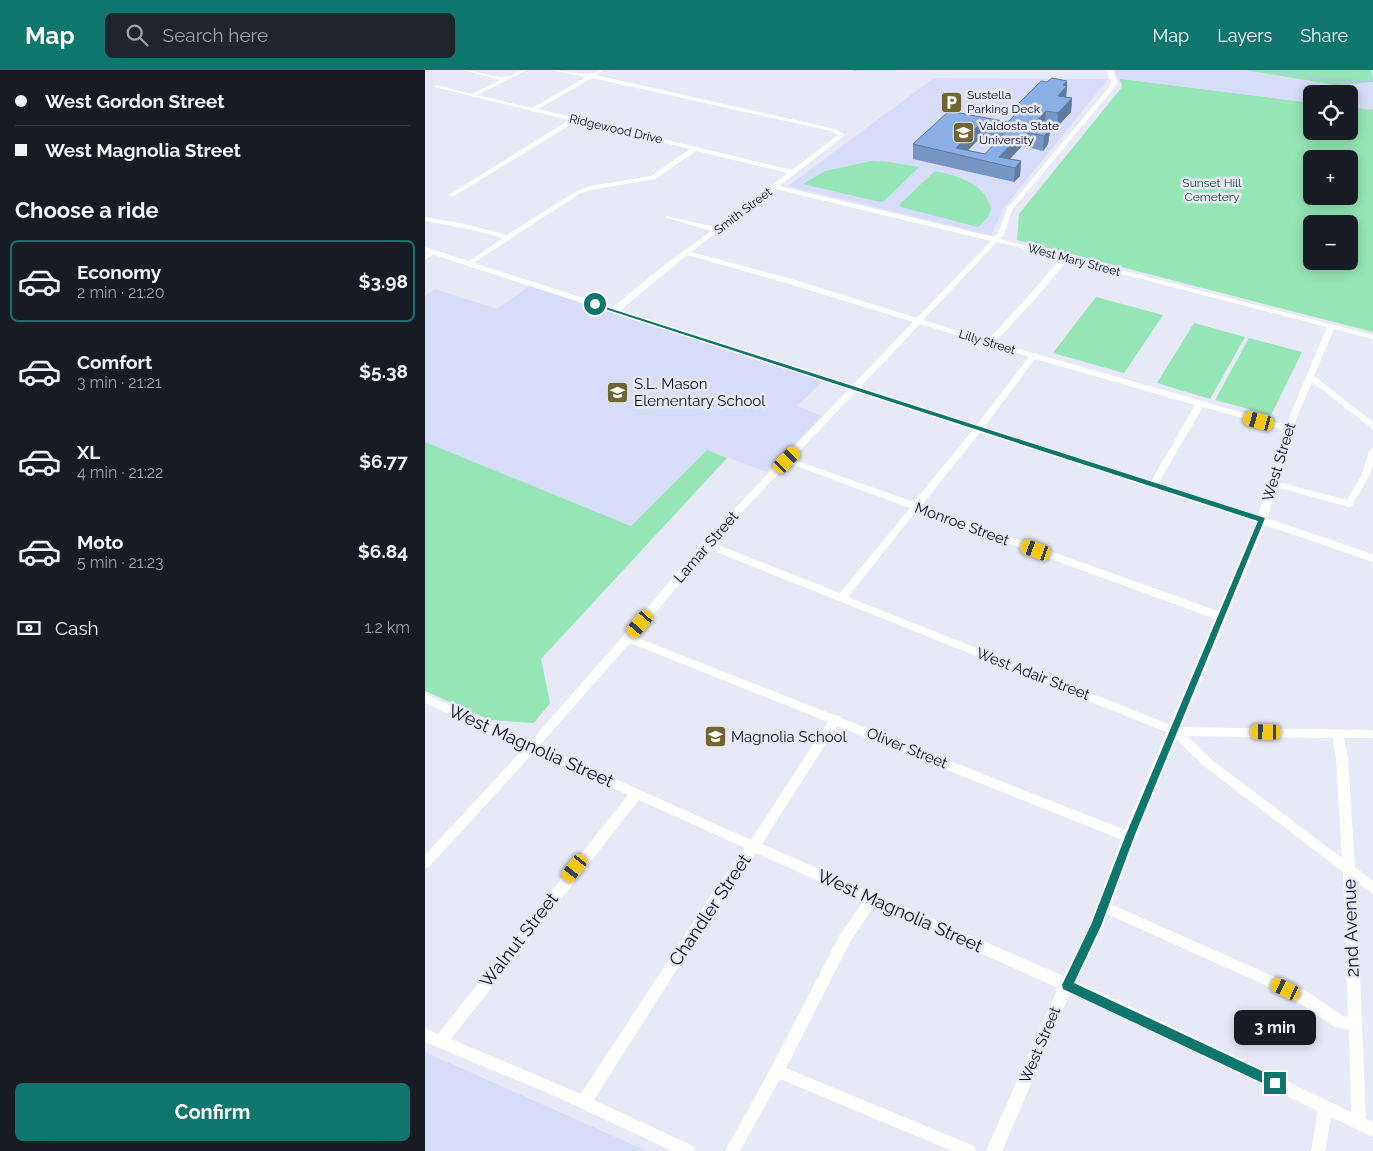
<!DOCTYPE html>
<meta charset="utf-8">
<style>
body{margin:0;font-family:Raleway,sans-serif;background:#20242c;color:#f1f3f6;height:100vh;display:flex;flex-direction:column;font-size:19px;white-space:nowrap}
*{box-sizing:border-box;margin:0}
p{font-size:16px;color:#9ea1a6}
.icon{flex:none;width:28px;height:28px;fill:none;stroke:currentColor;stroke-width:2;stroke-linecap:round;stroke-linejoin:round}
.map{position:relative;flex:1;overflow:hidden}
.side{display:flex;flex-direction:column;background:#171b24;width:425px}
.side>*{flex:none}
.guide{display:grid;align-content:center;height:110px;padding:0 15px;background:#171b24}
.fabs{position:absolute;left:878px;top:15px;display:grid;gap:10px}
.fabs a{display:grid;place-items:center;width:55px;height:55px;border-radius:8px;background:#171b24;box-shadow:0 2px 12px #0003;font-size:25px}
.end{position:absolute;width:22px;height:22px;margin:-11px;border:6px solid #0f766e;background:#fff;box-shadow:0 0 0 2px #fff}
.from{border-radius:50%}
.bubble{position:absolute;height:35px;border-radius:8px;background:#171b24;box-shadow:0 2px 12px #0003;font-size:16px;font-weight:700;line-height:35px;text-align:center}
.car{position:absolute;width:15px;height:30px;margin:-15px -8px;border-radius:6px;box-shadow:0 0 4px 1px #0007;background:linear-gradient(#f5c518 24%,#345 0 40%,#f5c518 0 76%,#345 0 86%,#f5c518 0)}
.guide b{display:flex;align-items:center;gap:18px;height:48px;font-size:19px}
.guide b+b{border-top:1px solid #363941}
.guide i{width:12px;height:12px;background:#f1f3f6}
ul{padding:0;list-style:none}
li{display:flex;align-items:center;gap:15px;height:82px;margin:0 10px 8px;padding:0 5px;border:2px solid transparent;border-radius:8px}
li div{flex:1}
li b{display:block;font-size:19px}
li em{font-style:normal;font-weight:700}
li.current{border-color:#0f766e}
li>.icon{width:45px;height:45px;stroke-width:1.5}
h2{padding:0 15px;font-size:22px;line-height:60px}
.pay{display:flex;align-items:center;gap:12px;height:55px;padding:0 15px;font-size:19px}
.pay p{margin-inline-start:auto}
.primary-button{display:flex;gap:10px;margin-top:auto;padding:10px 15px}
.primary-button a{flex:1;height:58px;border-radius:8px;background:#0f766e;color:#fff;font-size:20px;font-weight:700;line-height:58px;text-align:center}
header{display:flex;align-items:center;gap:30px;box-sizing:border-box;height:70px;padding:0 25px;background:#0f766e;color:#fff}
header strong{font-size:24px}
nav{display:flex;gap:28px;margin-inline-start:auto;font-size:18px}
.search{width:350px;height:45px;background:#20242c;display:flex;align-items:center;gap:12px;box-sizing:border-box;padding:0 18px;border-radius:8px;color:#9ea1a6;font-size:19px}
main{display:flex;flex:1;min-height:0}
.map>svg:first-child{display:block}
</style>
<header>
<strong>Map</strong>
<div class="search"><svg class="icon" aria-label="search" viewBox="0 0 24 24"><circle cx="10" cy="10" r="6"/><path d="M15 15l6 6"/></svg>Search here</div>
<nav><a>Map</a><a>Layers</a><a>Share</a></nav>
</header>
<main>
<section class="side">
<div class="guide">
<b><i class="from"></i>West Gordon Street</b>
<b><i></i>West Magnolia Street</b>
</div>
<h2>Choose a ride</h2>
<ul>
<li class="current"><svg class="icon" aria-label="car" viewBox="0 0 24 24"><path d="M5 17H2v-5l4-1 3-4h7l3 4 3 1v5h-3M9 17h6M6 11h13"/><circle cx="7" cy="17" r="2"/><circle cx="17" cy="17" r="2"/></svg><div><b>Economy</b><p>2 min · 21:20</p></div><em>$3.98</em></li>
<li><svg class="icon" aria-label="car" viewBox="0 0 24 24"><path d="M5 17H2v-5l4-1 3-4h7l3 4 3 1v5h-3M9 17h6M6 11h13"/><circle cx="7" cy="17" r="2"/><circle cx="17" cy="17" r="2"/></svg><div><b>Comfort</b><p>3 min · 21:21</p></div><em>$5.38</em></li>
<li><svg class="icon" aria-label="car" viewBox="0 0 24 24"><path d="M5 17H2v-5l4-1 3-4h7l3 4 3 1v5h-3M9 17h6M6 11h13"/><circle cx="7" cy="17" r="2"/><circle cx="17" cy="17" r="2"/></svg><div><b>XL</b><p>4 min · 21:22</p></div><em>$6.77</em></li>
<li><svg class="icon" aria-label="car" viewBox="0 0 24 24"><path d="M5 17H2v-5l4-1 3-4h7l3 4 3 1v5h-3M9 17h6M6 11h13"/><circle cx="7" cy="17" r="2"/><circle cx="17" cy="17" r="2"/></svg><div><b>Moto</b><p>5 min · 21:23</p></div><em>$6.84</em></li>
</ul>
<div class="pay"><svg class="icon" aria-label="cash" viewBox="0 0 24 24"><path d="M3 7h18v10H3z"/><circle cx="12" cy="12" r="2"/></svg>Cash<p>1.2 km</p></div>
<div class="primary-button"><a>Confirm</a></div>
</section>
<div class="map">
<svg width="948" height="1081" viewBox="0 0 948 1081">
<rect width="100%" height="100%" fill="#e7e9f6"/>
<path fill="#d7dcf8" d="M 690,0 L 948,0 L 948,42 L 924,39 L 924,24 L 886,24 L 886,35 L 694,12 Z
M 509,8 L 683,9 L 579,138 L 566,165 L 363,116 Z
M 106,215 L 399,310 L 372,336 L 397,346 L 342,402 L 282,380 L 206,456 L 0,372 L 0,226 L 10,219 L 72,239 Z
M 0,982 L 222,1081 L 0,1081 Z"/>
<path fill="#95e5b6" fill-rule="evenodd" d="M 821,0 L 946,0 L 948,12 L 910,15 Z
M 695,9 L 886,33 L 886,61 L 924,61 L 924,37 L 948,40 L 948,262 L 592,170 L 594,144 L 697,17 ZM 886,89 L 924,89 L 924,126 L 886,126 ZM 886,154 L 924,154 L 924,191 L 886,191 Z
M 447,91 L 464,92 L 494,97 L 459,131 L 455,132 L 378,114 L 400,101 Z
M 510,101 C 533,106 560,113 566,139 L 563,147 L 553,157 L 476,137 L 475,134 Z
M 671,227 L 738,245 L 699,303 L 628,283 Z
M 769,253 L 820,267 L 785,329 L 732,313 Z
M 824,268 L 877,282 L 846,345 L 790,330 Z
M 0,372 L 206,456 L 282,380 L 302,388 L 116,589 L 125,633 L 109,653 L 65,650 L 0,621 Z"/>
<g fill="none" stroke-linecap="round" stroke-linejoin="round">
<path stroke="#b8c1fa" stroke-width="1" d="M 429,0 L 470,0
M 843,0 L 907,10 L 948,11"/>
<path fill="#fff" fill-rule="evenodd" d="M 38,0 C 52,0 68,8 79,7 C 87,7 93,0 102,0 L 52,25 L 107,38 L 161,7 L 126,0 C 139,0 151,4 163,4 C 169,4 173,0 179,0 L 171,5 L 410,59 L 419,64 L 419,66 L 354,116 L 569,167 L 573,163 L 582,139 L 684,17 L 686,11 L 681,0 L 687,0 L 692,11 L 690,17 L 587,140 L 579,164 L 575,169 L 948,265 L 948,269 L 909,259 L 889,306 L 948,352 L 948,359 L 887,312 L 870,352 L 853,412 L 922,430 L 937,404 L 944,381 L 948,378 L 948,395 L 945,404 L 927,436 L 924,437 L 851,417 L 842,450 L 840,452 L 834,452 L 832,450 L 859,360 L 778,337 L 731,417 L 725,417 L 724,415 L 770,335 L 610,289 L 557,360 L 497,435 L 801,544 L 802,547 L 801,550 L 793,550 L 492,440 L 423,527 L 751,657 L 948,660 L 948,668 L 919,668 L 923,689 L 930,797 L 948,811 L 948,824 L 931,812 L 941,1049 L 948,1052 L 948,1067 L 906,1047 L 900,1081 L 886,1081 L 893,1041 L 676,937 L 449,836 L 424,874 L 361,998 L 549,1076 L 551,1081 L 527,1081 L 355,1009 L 315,1081 L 300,1081 L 347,996 L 414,866 L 438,831 L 331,783 L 292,836 L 169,1030 L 268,1076 L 270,1081 L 247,1081 L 132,1027 L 0,972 L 0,958 L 13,964 L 203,725 L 109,682 L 4,797 L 0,798 L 0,785 L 99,678 L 0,633 L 0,624 L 106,671 L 199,565 L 278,472 L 488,252 L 361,213 L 262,185 L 193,242 L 187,242 L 187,238 L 238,196 L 286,161 L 241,148 L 241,146 L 290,157 L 363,103 L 271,81 L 230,109 L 166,120 L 154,124 L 47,194 L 43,194 L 43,192 L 78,168 L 39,158 L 0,151 L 0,147 L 40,154 L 82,165 L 150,122 L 165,116 L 226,106 L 265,79 L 150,52 L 29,126 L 25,126 L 25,124 L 144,50 L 9,17 L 12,15 L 47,24 L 75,10 ZM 167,8 L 406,61 L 413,65 L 367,100 L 113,39 ZM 350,119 L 566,171 L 492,248 L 367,209 L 266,182 ZM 572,172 L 636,188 L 608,221 L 563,270 L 498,250 ZM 642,190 L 902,257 L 861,355 L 570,272 L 614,225 ZM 495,254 L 604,287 L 551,356 L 489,432 L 367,389 ZM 363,393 L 485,438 L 415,523 L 288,473 ZM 284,479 L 746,664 L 779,696 L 918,802 L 923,947 L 918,946 L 881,921 L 681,832 L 677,830 L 673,832 L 671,836 L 673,840 L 842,916 L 871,931 L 910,957 L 924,960 L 926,1042 L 686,927 L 337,774 L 412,656 L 700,771 L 704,772 L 708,771 L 710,767 L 708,763 L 416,648 L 415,646 L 409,645 L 210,567 ZM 205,573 L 403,652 L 326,770 L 115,675 ZM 762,666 L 908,668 L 911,689 L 917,788 L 787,690 ZM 214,730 L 320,778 L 284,828 L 156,1024 L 26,969 Z
M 7,181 L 12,182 L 0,190 L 0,185 Z"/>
<path fill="#fff" fill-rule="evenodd" d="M 0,177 L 841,448 L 948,484 L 948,492 L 840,455 L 711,767 L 678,857 L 643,928 L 577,1081 L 561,1081 L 633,918 L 665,855 L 697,767 L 831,452 L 0,182 Z"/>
</g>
<path fill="#7796c5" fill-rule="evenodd" d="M 642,11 L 641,27 L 647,28 L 646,42 L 632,57 L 620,55 L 616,59 L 625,60 L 623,74 L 618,81 L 597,76 L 585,89 L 596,91 L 595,106 L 589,112 L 488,89 L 488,74 L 524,41 L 583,52 L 588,46 L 589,38 L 622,12 ZM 555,68 L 572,71 L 560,84 L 543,80 Z"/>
<path fill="#617aa0" d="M 642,11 L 642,17 L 642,16 L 641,30 L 633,26 L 638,15 Z
M 647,28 L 646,42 L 632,57 L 633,43 Z
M 621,41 L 620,55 L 611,65 L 606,57 Z
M 556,53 L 555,68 L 537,86 L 531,78 Z
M 625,60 L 623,74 L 618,81 L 619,66 Z
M 598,62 L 597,76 L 579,95 L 574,87 Z
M 596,91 L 595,106 L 589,112 L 590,98 Z"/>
<path fill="#8aafe5" stroke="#617aa0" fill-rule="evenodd" d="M 627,8 L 642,11 L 638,15 L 642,16 L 633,26 L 647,28 L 633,43 L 621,41 L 606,57 L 625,60 L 619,66 L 598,62 L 574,87 L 596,91 L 590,98 L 488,74 L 524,41 L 583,52 L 595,40 L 589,38 L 616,11 L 622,12 ZM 556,53 L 583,59 L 560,84 L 531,78 Z"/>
<path fill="#0f766e" d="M 168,233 L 840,448 L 709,767 L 676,856 L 649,913 L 854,1009 L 854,1017 L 846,1017 L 638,919 L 637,915 L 666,855 L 700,767 L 833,451 L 168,235 Z"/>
<defs>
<symbol id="parking-square" viewBox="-11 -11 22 22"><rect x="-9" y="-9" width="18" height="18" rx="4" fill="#706531" stroke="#e7e9f6"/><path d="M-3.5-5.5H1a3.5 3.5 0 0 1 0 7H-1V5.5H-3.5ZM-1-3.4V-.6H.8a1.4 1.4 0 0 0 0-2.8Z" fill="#fff"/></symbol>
<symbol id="university-square" viewBox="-11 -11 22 22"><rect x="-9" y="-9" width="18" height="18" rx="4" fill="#706531" stroke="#e7e9f6"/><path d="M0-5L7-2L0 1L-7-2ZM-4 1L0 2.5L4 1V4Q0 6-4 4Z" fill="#fff"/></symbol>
<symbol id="school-square" viewBox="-11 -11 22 22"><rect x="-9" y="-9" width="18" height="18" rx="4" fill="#706531" stroke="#e7e9f6"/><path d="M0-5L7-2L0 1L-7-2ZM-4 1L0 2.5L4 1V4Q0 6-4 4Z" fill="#fff"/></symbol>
</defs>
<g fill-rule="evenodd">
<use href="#parking-square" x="514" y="20" width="25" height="25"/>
<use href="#university-square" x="526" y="50" width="25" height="25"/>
<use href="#school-square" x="180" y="310" width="25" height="25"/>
<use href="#school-square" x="278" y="654" width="25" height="25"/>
</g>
<g text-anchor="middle" stroke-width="5" stroke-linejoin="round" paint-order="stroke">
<g font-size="12" fill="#0a0c21" stroke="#e7e9f6" text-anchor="start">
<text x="542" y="29">Sustella<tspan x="542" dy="14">Parking Deck</tspan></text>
<text x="554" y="60">Valdosta State<tspan x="554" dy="14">University</tspan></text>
</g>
<g font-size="12" fill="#0a0c21" stroke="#e7e9f6">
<text transform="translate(191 59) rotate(13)" y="4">Ridgewood Drive</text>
<text transform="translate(318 141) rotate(-37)" y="4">Smith Street</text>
<text transform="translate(649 190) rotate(15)" y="4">West Mary Street</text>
<text transform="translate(562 272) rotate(17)" y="4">Lilly Street</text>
</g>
<g font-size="12" fill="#1b4830" stroke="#e7e9f6">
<text x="787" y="117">Sunset Hill<tspan x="787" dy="14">Cemetery</tspan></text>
</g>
<g font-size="15" fill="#0a0c21" stroke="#e7e9f6" text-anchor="start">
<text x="209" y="319">S.L. Mason<tspan x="209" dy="17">Elementary School</tspan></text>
<text x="306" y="672">Magnolia School</text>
</g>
<g font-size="15" fill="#0a0c21" stroke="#e7e9f6">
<text transform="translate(854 392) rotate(-73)" y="5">West Street</text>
<text transform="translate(537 454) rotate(20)" y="5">Monroe Street</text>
<text transform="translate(281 477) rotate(-49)" y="5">Lamar Street</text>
<text transform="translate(608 604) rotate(21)" y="5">West Adair Street</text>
<text transform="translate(482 678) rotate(22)" y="5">Oliver Street</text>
<text transform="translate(615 975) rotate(-67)" y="5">West Street</text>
</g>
<g font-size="18" fill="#0a0c21" stroke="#e7e9f6">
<text transform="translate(106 676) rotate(24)" y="6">West Magnolia Street</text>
<text transform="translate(285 840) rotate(-56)" y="6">Chandler Street</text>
<text transform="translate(475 841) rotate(24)" y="6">West Magnolia Street</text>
<text transform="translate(926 858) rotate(-92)" y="6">2nd Avenue</text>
<text transform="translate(94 870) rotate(-52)" y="6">Walnut Street</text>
</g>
</g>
</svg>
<div class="fabs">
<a><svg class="icon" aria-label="locate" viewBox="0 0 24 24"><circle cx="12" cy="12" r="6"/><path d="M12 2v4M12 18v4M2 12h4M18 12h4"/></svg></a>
<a>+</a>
<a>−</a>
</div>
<i class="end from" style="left:170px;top:234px"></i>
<i class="end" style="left:850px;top:1013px"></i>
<div class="bubble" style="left:809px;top:940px;width:82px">3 min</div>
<i class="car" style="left:834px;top:351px;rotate:285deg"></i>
<i class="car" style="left:362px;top:390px;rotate:44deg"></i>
<i class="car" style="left:611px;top:480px;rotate:290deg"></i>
<i class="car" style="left:215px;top:554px;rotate:221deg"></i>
<i class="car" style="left:841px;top:662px;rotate:271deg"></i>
<i class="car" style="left:150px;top:798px;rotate:218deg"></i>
<i class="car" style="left:861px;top:919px;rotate:296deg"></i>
</div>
</main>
